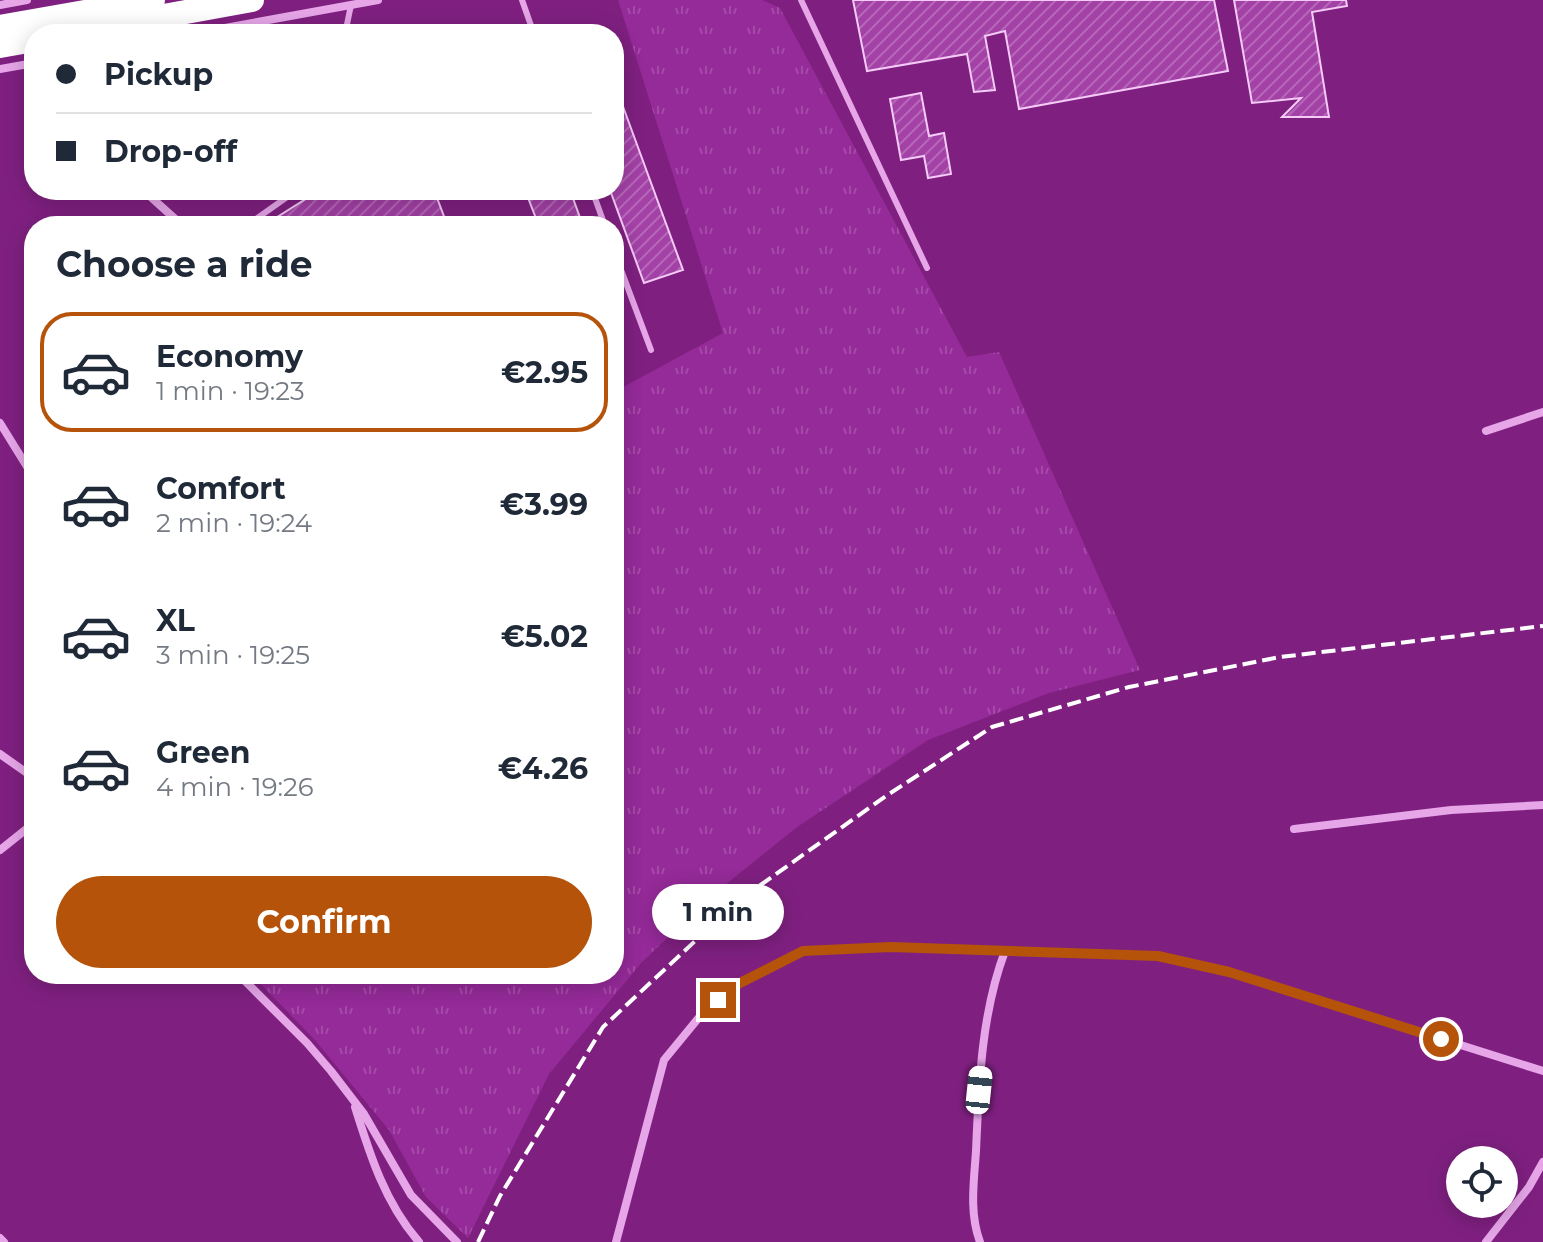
<!DOCTYPE html>
<meta charset="utf-8">
<style>
body{margin:0;font-family:Montserrat,sans-serif;background:#f2f2f3;color:#1f2937;height:100vh;display:flex;flex-direction:column;font-size:30px;white-space:nowrap}
*{box-sizing:border-box;margin:0}
p{font-size:26px;color:#747a83}
.icon{flex:none;width:44px;height:44px;fill:none;stroke:currentColor;stroke-width:2;stroke-linecap:round;stroke-linejoin:round}
.map{position:relative;flex:1;overflow:hidden}
.details{position:absolute;left:24px;top:216px;width:600px;height:768px;display:flex;flex-direction:column;background:#fff;border-radius:32px;box-shadow:0 4px 20px #0003}
.details>*{flex:none}
.hud{position:absolute;left:24px;top:24px;width:600px;height:176px;border-radius:32px;box-shadow:0 4px 20px #0003;display:grid;align-content:center;height:176px;padding:0 32px;background:#fff}
.controls{position:absolute;left:1446px;top:1146px;display:grid;gap:16px}
.controls a{display:grid;place-items:center;width:72px;height:72px;border-radius:50%;background:#fff;box-shadow:0 4px 20px #0003;font-size:40px}
.end{position:absolute;width:36px;height:36px;margin:-18px;border:10px solid #b45309;background:#fff;box-shadow:0 0 0 4px #fff}
.from{border-radius:50%}
.bubble{position:absolute;height:56px;border-radius:28px;background:#fff;box-shadow:0 4px 20px #0003;font-size:26px;font-weight:700;line-height:56px;text-align:center}
.car{position:absolute;width:24px;height:48px;margin:-24px -12px;border-radius:10px;box-shadow:0 0 6px 2px #0007;background:linear-gradient(#fff 24%,#345 0 40%,#fff 0 76%,#345 0 86%,#fff 0)}
.hud b{display:flex;align-items:center;gap:28px;height:76px;font-size:30px}
.hud b+b{border-top:2px solid #e0e1e3}
.hud i{width:20px;height:20px;background:#1f2937}
ul{padding:0;list-style:none}
li{display:flex;align-items:center;gap:24px;height:120px;margin:0 16px 12px;padding:0 16px;border:4px solid transparent;border-radius:32px}
li div{flex:1}
li b{display:block;font-size:30px}
li em{font-style:normal;font-weight:700}
li.selected{border-color:#b45309}
li>.icon{width:72px;height:72px;stroke-width:1.5}
h2{padding:0 32px;font-size:36px;line-height:96px}
.primary-button{display:flex;gap:16px;margin-top:auto;padding:16px 32px}
.primary-button a{flex:1;height:92px;border-radius:48px;background:#b45309;color:#fff;font-size:32px;font-weight:700;line-height:92px;text-align:center}
.map>svg:first-child{display:block}
</style>
<div class="map">
<svg width="1543" height="1242" viewBox="0 0 1543 1242">
<defs>
<pattern id="grass-tufts" width="24" height="20" patternUnits="userSpaceOnUse" patternTransform="scale(2)"><rect width="24" height="20" fill="#952a99"/><path d="M3 7l-1-3M5 7V3M7 7l1-3M15 17l-1-3M17 17v-4M19 17l1-3" fill="none" stroke="#a54aa8"/></pattern>
<pattern id="building-hatch" width="6" height="6" patternUnits="userSpaceOnUse" patternTransform="scale(2)"><rect width="6" height="6" fill="#a341a6"/><path d="M-1 1l2-2M0 6l6-6M5 7l2-2" fill="none" stroke="#b567b8"/></pattern>
</defs>
<rect width="100%" height="100%" fill="#7f2080"/>
<path fill="url(#grass-tufts)" d="M 618,0 L 762,0 L 780,8 L 967,357 L 999,352 L 1140,670 L 1049,693 L 928,740 L 797,827 L 715,893 L 642,962 L 549,1074 L 468,1238 L 426,1197 L 389,1130 L 315,1040 L 251,974 L 614,974 L 614,392 L 723,333 Z"/>
<path fill="url(#building-hatch)" stroke="#f4caf6" stroke-width="2" d="M 853,0 L 1214,0 L 1228,71 L 1019,109 L 1005,31 L 985,36 L 995,90 L 974,92 L 967,54 L 867,71 Z
M 1234,0 L 1346,0 L 1347,6 L 1312,12 L 1329,117 L 1282,117 L 1301,98 L 1252,103 Z
M 614,82 L 683,270 L 644,283 L 610,190 L 614,190 Z
M 921,93 L 929,136 L 944,133 L 951,174 L 928,178 L 924,156 L 901,160 L 890,99 Z
M 320,190 L 434,190 L 445,219 L 434,226 L 263,226 Z
M 525,190 L 570,190 L 583,226 L 539,226 Z"/>
<g fill="none" stroke-linecap="round" stroke-linejoin="round">
<path stroke="#e6a6e8" stroke-width="6" d="M 522,0 L 534,34
M 801,0 L 927,268
M 345,34 L 351,5
M 592,190 L 605,226
M 246,226 L 297,190
M 614,251 L 651,350"/>
<path stroke="#e6a6e8" stroke-width="8" d="M 0,5 L 27,0
M 192,34 L 378,0
M 26,64 L 34,80
M 0,69 L 34,63
M 143,190 L 183,226
M 0,423 L 34,478
M 1486,431 L 1543,412
M 0,754 L 34,778
M 1294,829 L 1451,810 L 1543,805
M 0,850 L 34,823
M 238,974 L 307,1043 L 331,1071 L 364,1114 L 411,1195 L 457,1242
M 355,1107 C 370,1155 385,1203 419,1242
M 0,1238 L 4,1242
M 616,1242 L 664,1060 L 701,1015 L 736,985 L 803,951 L 891,947 L 1158,956 L 1229,972 L 1543,1071
M 980,1242 C 969,1213 974,1181 976,1151 C 979,1084 981,1015 1005,951
M 1486,1242 L 1529,1187 L 1543,1162"/>
<path stroke="#fff" stroke-width="24" d="M 0,27 L 153,0
M 65,34 L 252,0
M 0,46 L 34,40"/>
<path stroke="#fff" stroke-width="4" stroke-dasharray="14 6" stroke-linecap="butt" d="M 478,1242 L 500,1196 L 603,1027 L 738,901 L 886,796 L 992,727 L 1129,687 L 1280,657 L 1543,626"/>
</g>
<g fill="none" stroke-linecap="round" stroke-linejoin="round">
<path stroke="#b45309" stroke-width="10" d="M 718,1000 L 736,985 L 803,951 L 891,947 L 1158,956 L 1229,972 L 1441,1039"/>
</g>
</svg>
<div class="controls">
<a><svg class="icon" aria-label="locate" viewBox="0 0 24 24"><circle cx="12" cy="12" r="6"/><path d="M12 2v4M12 18v4M2 12h4M18 12h4"/></svg></a>
</div>
<i class="end from" style="left:1441px;top:1039px"></i>
<i class="end" style="left:718px;top:1000px"></i>
<div class="bubble" style="left:652px;top:884px;width:132px">1 min</div>
<i class="car" style="left:979px;top:1090px;rotate:6deg"></i>
<div class="hud">
<b><i class="from"></i>Pickup</b>
<b><i></i>Drop-off</b>
</div>
<section class="details">
<h2>Choose a ride</h2>
<ul>
<li class="selected"><svg class="icon" aria-label="car" viewBox="0 0 24 24"><path d="M5 17H2v-5l4-1 3-4h7l3 4 3 1v5h-3M9 17h6M6 11h13"/><circle cx="7" cy="17" r="2"/><circle cx="17" cy="17" r="2"/></svg><div><b>Economy</b><p>1 min · 19:23</p></div><em>€2.95</em></li>
<li><svg class="icon" aria-label="car" viewBox="0 0 24 24"><path d="M5 17H2v-5l4-1 3-4h7l3 4 3 1v5h-3M9 17h6M6 11h13"/><circle cx="7" cy="17" r="2"/><circle cx="17" cy="17" r="2"/></svg><div><b>Comfort</b><p>2 min · 19:24</p></div><em>€3.99</em></li>
<li><svg class="icon" aria-label="car" viewBox="0 0 24 24"><path d="M5 17H2v-5l4-1 3-4h7l3 4 3 1v5h-3M9 17h6M6 11h13"/><circle cx="7" cy="17" r="2"/><circle cx="17" cy="17" r="2"/></svg><div><b>XL</b><p>3 min · 19:25</p></div><em>€5.02</em></li>
<li><svg class="icon" aria-label="car" viewBox="0 0 24 24"><path d="M5 17H2v-5l4-1 3-4h7l3 4 3 1v5h-3M9 17h6M6 11h13"/><circle cx="7" cy="17" r="2"/><circle cx="17" cy="17" r="2"/></svg><div><b>Green</b><p>4 min · 19:26</p></div><em>€4.26</em></li>
</ul>
<div class="primary-button"><a>Confirm</a></div>
</section>
</div>
